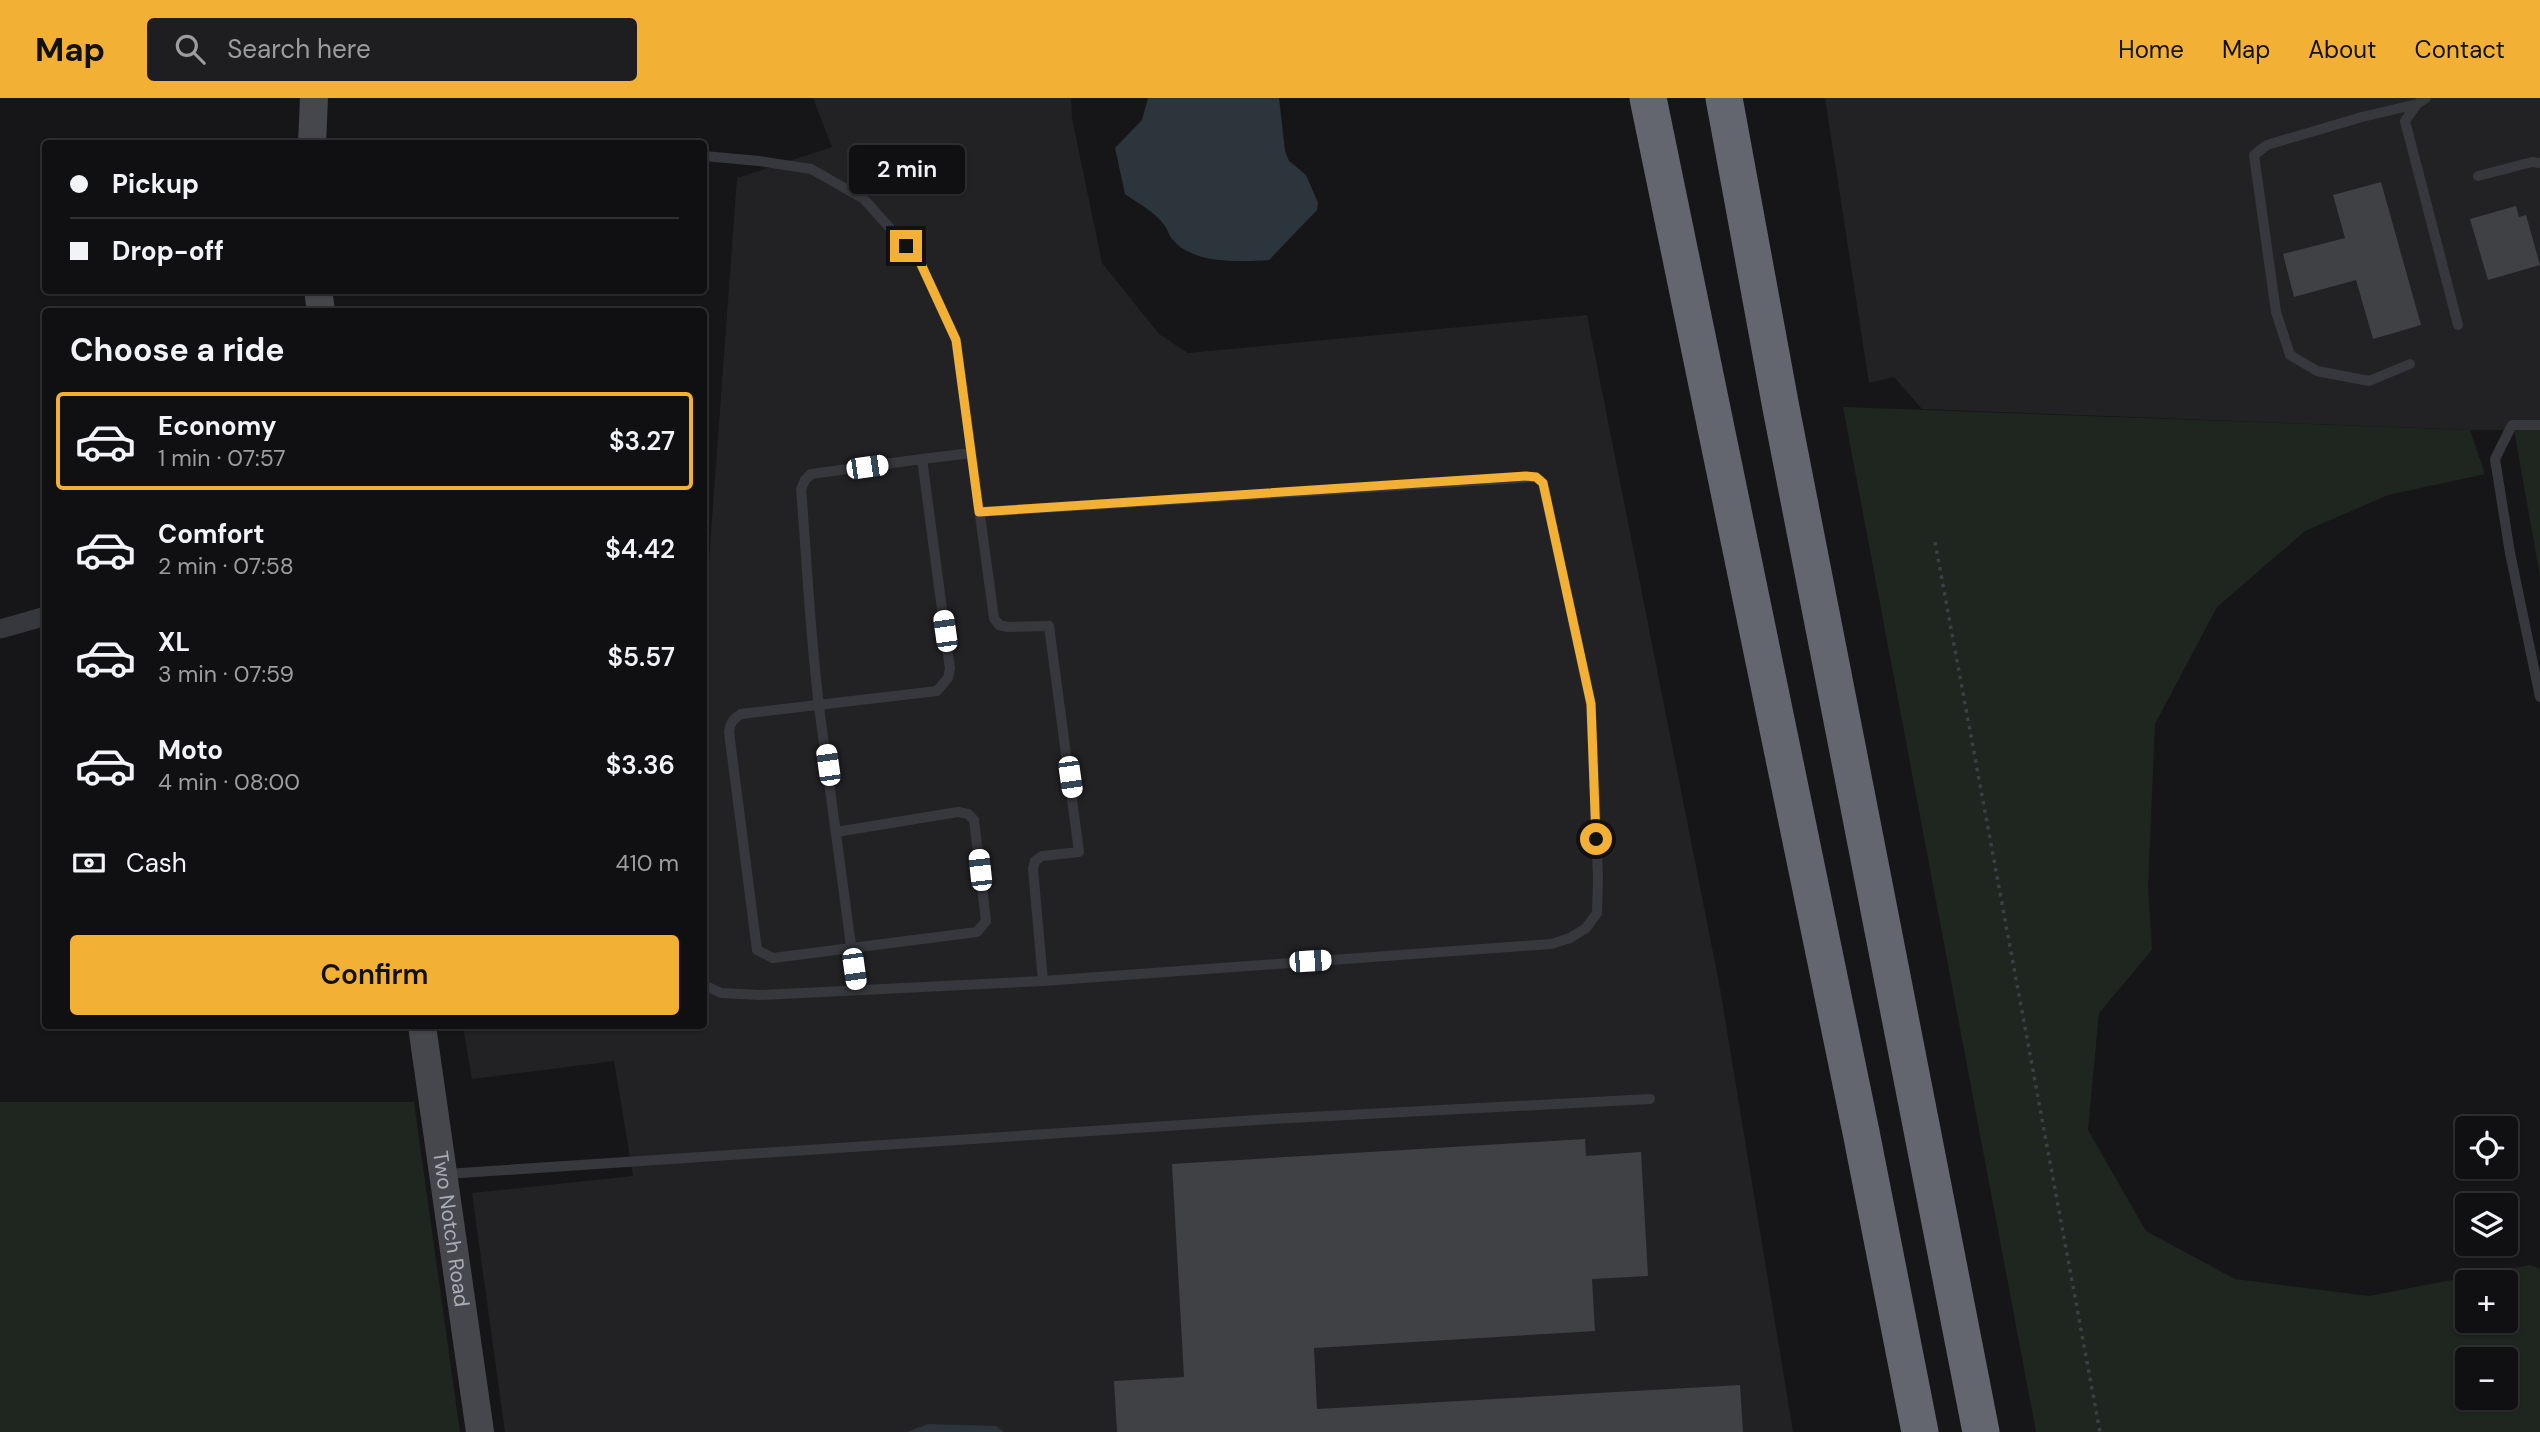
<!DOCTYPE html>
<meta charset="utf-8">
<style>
body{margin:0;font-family:"DM Sans",sans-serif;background:#1e1e20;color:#f1f3f6;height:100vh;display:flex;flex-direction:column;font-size:26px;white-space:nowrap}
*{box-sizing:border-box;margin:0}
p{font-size:23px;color:#9c9d9f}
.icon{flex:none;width:38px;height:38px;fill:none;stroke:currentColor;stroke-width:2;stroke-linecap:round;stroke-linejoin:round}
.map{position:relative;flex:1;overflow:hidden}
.drawer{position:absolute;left:42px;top:210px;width:665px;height:721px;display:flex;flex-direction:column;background:#101012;border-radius:7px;box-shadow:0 2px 5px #0004,0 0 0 2px #303032}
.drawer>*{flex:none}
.banner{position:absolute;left:42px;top:42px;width:665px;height:154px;border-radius:7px;box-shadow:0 2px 5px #0004,0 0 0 2px #303032;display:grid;align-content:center;height:154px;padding:0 28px;background:#101012}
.tools{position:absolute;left:2455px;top:1018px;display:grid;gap:14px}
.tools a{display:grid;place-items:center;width:63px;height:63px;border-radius:7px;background:#101012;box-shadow:0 2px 5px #0004,0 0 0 2px #303032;font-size:35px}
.end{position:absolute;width:32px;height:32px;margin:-16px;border:9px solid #f2b134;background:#111;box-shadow:0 0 0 4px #111}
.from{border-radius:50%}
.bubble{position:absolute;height:49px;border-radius:7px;background:#101012;box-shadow:0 2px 5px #0004,0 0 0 2px #303032;font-size:23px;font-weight:600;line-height:49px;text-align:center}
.car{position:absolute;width:21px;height:42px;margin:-21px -10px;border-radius:9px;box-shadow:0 0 5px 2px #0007;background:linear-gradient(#fff 24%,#345 0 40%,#fff 0 76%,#345 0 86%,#fff 0)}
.banner b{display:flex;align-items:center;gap:24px;height:66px;font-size:26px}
.banner b+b{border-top:2px solid #303032}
.banner i{width:18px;height:18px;background:#f1f3f6}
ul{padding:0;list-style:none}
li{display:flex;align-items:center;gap:21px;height:98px;margin:0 14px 10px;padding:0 14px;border:4px solid transparent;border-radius:7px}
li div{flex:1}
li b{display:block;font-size:26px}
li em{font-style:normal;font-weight:600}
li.selected{border-color:#f2b134}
li>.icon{width:63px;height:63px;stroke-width:1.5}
h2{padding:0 28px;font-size:32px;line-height:84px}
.pay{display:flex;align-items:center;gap:18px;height:77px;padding:0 28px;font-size:26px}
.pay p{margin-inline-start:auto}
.action{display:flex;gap:14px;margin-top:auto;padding:14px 28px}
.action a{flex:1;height:80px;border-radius:7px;background:#f2b134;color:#111;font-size:28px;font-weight:600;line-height:80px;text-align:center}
header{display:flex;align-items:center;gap:42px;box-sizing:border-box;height:98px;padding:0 35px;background:#f2b134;color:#111}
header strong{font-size:33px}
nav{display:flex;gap:38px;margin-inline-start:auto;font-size:24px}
.search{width:490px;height:63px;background:#1e1e20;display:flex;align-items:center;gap:18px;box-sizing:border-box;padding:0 24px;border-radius:7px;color:#9c9d9f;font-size:26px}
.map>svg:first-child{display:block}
</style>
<header>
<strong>Map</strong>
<div class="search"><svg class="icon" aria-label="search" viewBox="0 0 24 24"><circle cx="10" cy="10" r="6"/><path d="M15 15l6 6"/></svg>Search here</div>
<nav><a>Home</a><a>Map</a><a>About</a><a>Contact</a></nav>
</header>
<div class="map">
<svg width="2540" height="1334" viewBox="0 0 2540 1334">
<rect width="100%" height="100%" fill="#161618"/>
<path fill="#222225" d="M 813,0 L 1071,0 L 1072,20 L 1102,165 L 1159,236 L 1188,255 L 1587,217 L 1720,890 L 1793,1334 L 505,1334 L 472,1095 L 633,1078 L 614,963 L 472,981 L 463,928 L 704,928 L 704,530 L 737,80 L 832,49 Z
M 1825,0 L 2540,0 L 2540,332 L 2470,332 L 1922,311 L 1894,279 L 1869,285 Z"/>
<path fill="#1e261f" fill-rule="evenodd" d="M 1843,309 L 2470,332 L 2485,376 L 2388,397 L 2305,433 L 2217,509 L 2155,626 L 2148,788 L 2152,852 L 2099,915 L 2088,1032 L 2146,1133 L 2235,1181 L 2369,1198 L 2530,1167 L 2540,1171 L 2540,1334 L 2036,1334 ZM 2468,1185 L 2506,1185 L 2506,1223 L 2468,1223 ZM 2468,1262 L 2506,1262 L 2506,1300 L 2468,1300 Z
M 2514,332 L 2540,332 L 2540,478 Z
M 0,1004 L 414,1004 L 460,1334 L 0,1334 Z"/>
<path fill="#2c353c" d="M 1148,0 L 1279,0 L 1285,53 L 1289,63 L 1306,77 L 1318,105 L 1317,112 L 1269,162 C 1240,164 1193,166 1173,142 C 1169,138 1168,132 1165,128 C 1155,114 1139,106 1125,96 L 1115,50 L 1142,22 Z
M 928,1326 L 996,1328 L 1004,1334 L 907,1334 Z"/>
<path fill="#404145" d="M 2381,84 L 2421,227 L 2373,241 L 2356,182 L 2294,199 L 2283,156 L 2345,140 L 2333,97 Z
M 2516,108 L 2519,119 L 2526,117 L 2540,167 L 2488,182 L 2470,121 Z
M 1585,1041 L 1586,1058 L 1641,1054 L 1648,1178 L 1592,1181 L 1595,1233 L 1314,1250 L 1317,1311 L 1740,1287 L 1743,1334 L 1117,1334 L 1114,1283 L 1184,1279 L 1172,1066 Z"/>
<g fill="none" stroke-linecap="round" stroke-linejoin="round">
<path stroke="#3d3f44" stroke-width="3.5" stroke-dasharray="3.5 5" stroke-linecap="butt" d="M 1935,444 L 2100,1334"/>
<path stroke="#37383d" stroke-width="10" d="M 2426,0 L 2417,6 L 2405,23 L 2458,227
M 704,58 L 759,63 L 811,71 L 864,101 L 920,164 L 956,242 L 994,520 L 999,527 L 1008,529 L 1049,528 L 1079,754 L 1042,758 L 1035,763 L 1033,771 L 1043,883 L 760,897 L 721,895 L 704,887
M 2478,78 L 2532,64 L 2540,65
M 2410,266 L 2369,283 L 2317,273 L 2290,257 L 2276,214 L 2254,57 L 2267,47 L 2362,19 L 2417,6
M 2540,327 L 2512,327 L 2495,361 L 2510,455 L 2540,599
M 922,361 L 971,355
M 980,414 L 1536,379 L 1543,385 L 1591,606 L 1598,780 L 1597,815 L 1586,830 L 1570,840 L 1551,846 L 1043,883
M 836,734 L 958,714 L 968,716 L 974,722 L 986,823 L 977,834 L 773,860 L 757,852 L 729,634 C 730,625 733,621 741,616 L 937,593 L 948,580 L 950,571 L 922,361 L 811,376 L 805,382 L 801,391 C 807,463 810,536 819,608 C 831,703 844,798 857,892
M 446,1076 L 1272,1021 L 1650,1001"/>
<path stroke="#37383d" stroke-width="19" d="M 0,531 L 46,518"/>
<g stroke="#45474d" stroke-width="28">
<path d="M 312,46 L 314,0"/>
<path d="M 318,192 L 321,214"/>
<path id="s1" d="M 422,928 L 480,1334"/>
</g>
<path stroke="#63666e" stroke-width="37" d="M 1648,0 L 1861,1034 L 1920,1334
M 1724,0 L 1781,310 L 1981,1334"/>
</g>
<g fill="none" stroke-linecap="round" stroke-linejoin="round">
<path stroke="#f2b134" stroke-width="9" d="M 906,148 L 920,164 L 956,242 L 979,414 L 1526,378 L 1536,379 L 1543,385 L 1591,606 L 1596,741"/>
</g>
<g text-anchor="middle" stroke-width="7" stroke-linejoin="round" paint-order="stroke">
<g font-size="21" fill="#a8adb8" stroke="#111113">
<text dy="7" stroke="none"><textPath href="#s1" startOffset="205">Two Notch Road</textPath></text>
</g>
</g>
</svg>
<div class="tools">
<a><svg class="icon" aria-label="locate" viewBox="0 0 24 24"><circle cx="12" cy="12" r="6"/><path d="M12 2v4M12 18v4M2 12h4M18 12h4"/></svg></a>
<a><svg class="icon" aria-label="layers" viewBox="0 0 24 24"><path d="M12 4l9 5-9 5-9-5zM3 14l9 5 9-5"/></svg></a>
<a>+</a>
<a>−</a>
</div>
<i class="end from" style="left:1596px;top:741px"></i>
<i class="end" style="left:906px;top:148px"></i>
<div class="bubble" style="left:849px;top:47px;width:116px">2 min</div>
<i class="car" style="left:867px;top:369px;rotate:82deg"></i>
<i class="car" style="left:945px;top:533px;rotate:352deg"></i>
<i class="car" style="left:828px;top:667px;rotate:352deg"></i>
<i class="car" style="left:1070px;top:679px;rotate:172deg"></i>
<i class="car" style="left:980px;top:772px;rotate:354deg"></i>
<i class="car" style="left:1310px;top:863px;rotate:86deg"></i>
<i class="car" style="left:854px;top:871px;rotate:172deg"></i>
<div class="banner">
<b><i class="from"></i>Pickup</b>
<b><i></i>Drop-off</b>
</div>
<section class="drawer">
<h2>Choose a ride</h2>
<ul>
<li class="selected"><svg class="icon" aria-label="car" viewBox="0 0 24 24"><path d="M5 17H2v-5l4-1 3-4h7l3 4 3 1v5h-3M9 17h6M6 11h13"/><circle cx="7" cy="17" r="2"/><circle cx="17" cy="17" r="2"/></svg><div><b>Economy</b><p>1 min · 07:57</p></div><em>$3.27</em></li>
<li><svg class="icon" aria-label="car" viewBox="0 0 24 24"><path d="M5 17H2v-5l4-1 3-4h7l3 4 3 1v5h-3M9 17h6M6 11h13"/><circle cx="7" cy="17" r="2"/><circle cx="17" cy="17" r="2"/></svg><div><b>Comfort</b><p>2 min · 07:58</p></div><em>$4.42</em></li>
<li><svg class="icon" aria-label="car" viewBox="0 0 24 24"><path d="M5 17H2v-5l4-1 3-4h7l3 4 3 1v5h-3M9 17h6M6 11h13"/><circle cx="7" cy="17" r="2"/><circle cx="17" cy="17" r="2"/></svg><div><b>XL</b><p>3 min · 07:59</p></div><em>$5.57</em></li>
<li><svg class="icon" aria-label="car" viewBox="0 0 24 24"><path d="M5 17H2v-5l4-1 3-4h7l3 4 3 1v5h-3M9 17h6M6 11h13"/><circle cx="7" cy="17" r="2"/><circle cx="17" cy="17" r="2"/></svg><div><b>Moto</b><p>4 min · 08:00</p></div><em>$3.36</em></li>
</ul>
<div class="pay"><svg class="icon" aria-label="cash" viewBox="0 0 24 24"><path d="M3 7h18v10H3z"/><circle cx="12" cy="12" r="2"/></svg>Cash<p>410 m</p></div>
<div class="action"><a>Confirm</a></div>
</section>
</div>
